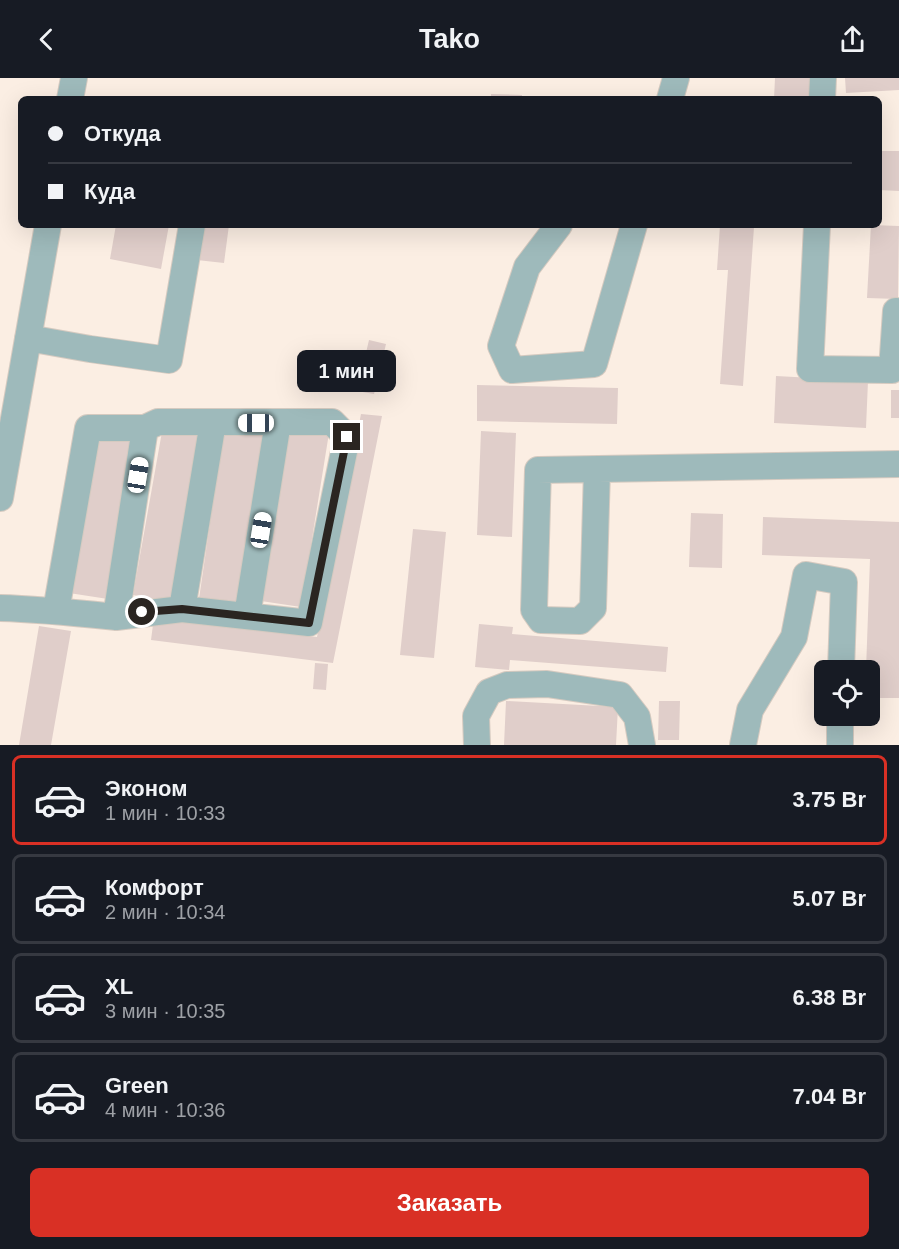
<!DOCTYPE html>
<html lang="ru">
<meta charset="utf-8">
<style>
body{margin:0;font-family:Arial,sans-serif;background:#20242c;color:#f1f3f6;height:100vh;display:flex;flex-direction:column;font-size:22px;white-space:nowrap}
*{box-sizing:border-box;margin:0}
p{font-size:20px;color:#9ea1a6}
.icon{flex:none;width:33px;height:33px;fill:none;stroke:currentColor;stroke-width:2;stroke-linecap:round;stroke-linejoin:round}
.map{position:relative;height:667px;overflow:hidden}
.sheet{display:flex;flex-direction:column;background:#171b24;flex:1}
.sheet>*{flex:none}
.guide{position:absolute;left:18px;top:18px;width:864px;height:132px;border-radius:9px;box-shadow:0 6px 24px #0002;display:grid;align-content:center;height:132px;padding:0 30px;background:#171b24}
.buttons{position:absolute;left:814px;top:582px;display:grid;gap:12px}
.buttons a{display:grid;place-items:center;width:66px;height:66px;border-radius:9px;background:#171b24;box-shadow:0 6px 24px #0002;font-size:30px}
.end{position:absolute;width:27px;height:27px;margin:-14px;border:8px solid #2a2521;background:#fff;box-shadow:0 0 0 3px #fff}
.from{border-radius:50%}
.bubble{position:absolute;height:42px;border-radius:9px;background:#171b24;box-shadow:0 6px 24px #0002;font-size:20px;font-weight:700;line-height:42px;text-align:center}
.car{position:absolute;width:18px;height:36px;margin:-18px -9px;border-radius:8px;box-shadow:0 0 4px 2px #0007;background:linear-gradient(#fff 24%,#345 0 40%,#fff 0 76%,#345 0 86%,#fff 0)}
.guide b{display:flex;align-items:center;gap:21px;height:57px;font-size:22px}
.guide b+b{border-top:2px solid #363941}
.guide i{width:15px;height:15px;background:#f1f3f6}
ul{padding:10px 0 0;list-style:none}
li{display:flex;align-items:center;gap:18px;height:90px;margin:0 12px 9px;padding:0 18px;border:3px solid #363941;border-radius:9px}
li div{flex:1}
li b{display:block;font-size:22px}
li em{font-style:normal;font-weight:700}
li.active{border-color:#d93025}
li>.icon{width:54px;height:54px;stroke-width:1.5}
.primary-button{display:flex;gap:12px;margin-top:auto;padding:12px 30px}
.primary-button a{flex:1;height:69px;border-radius:9px;background:#d93025;color:#fff;font-size:24px;font-weight:700;line-height:69px;text-align:center}
header{display:flex;justify-content:space-between;align-items:center;height:78px;padding:0 30px;background:#171b24;font-size:27px;font-weight:700}
.map>svg:first-child{display:block}
</style>
<header><svg class="icon" aria-label="back" viewBox="0 0 24 24"><path d="M15 5l-7 7 7 7"/></svg>Tako<svg class="icon" aria-label="share" viewBox="0 0 24 24"><path d="M12 15V3M7 8l5-5 5 5M5 13v7h14v-7"/></svg></header>
<div class="map">
<svg width="899" height="667" viewBox="0 0 899 667">
<rect width="100%" height="100%" fill="#fbeee3"/>
<path fill="#e0ceca" d="M 775,0 L 816,0 L 815,21 L 774,21 Z
M 845,0 L 899,0 L 899,12 L 846,15 Z
M 491,16 L 522,17 L 522,21 L 491,21 Z
M 879,73 L 899,73 L 899,113 L 879,112 Z
M 116,147 L 169,147 L 161,191 L 110,181 Z
M 201,147 L 229,147 L 224,185 L 197,182 Z
M 720,147 L 754,149 L 743,308 L 720,306 L 728,192 L 717,192 Z
M 871,147 L 899,148 L 898,221 L 867,220 Z
M 369,262 L 386,266 L 374,316 L 357,313 Z
M 776,298 L 868,303 L 866,350 L 774,345 Z
M 477,307 L 618,310 L 617,346 L 477,343 Z
M 891,312 L 899,312 L 899,340 L 891,340 Z
M 361,336 L 382,338 L 333,585 L 151,562 L 154,539 L 317,559 Z
M 163,348 L 201,355 L 172,524 L 133,517 Z
M 224,348 L 263,353 L 238,526 L 199,521 Z
M 288,348 L 329,355 L 301,529 L 261,523 Z
M 95,353 L 133,359 L 108,521 L 69,515 Z
M 481,353 L 516,355 L 512,459 L 477,457 Z
M 691,435 L 723,436 L 722,490 L 689,489 Z
M 763,439 L 899,444 L 899,620 L 870,620 L 870,592 L 866,592 L 870,481 L 762,477 Z
M 413,451 L 446,454 L 434,580 L 400,577 Z
M 479,546 L 513,549 L 512,556 L 668,569 L 666,594 L 510,582 L 509,592 L 475,589 Z
M 39,548 L 71,553 L 51,667 L 19,667 Z
M 315,585 L 328,586 L 326,612 L 313,611 Z
M 506,623 L 618,629 L 616,667 L 504,667 Z
M 659,623 L 680,623 L 679,662 L 658,662 Z"/>
<g fill="none" stroke-linecap="round" stroke-linejoin="round">
<defs>
<path id="minor" d="M 70,21 L 74,0
M 670,21 L 676,0
M 822,21 L 823,0
M 559,147 L 527,189 L 501,268 L 512,292 L 594,286 L 634,147
M 817,147 L 810,291 L 892,292 L 896,233
M 28,260 L 90,271 L 169,282 L 192,147
M 597,392 L 593,530 L 580,543 L 541,542 L 534,532 L 538,392 L 899,386
M 0,420 L 48,147
M 0,530 C 39,531 77,535 116,539 L 145,350 L 88,350 L 56,533
M 182,531 L 213,344
M 247,538 L 278,344
M 116,539 L 182,531 L 309,545 L 347,359 L 332,344 L 158,344 L 145,350
M 840,638 L 840,667
M 477,667 L 476,638 L 489,614 L 507,607 L 547,606 L 620,617 L 637,639 L 642,667
M 743,667 L 750,632 L 794,559 L 806,497 L 844,504 L 841,592"/>
</defs>
<use href="#minor" stroke="#d5cac0" stroke-width="28"/>
<use href="#minor" stroke="#9ebabb" stroke-width="26"/>
</g>
<g fill="none" stroke-linecap="round" stroke-linejoin="round">
<path stroke="#2a2521" stroke-width="8" d="M 142,534 L 182,531 L 309,545 L 347,359"/>
</g>
</svg>
<div class="buttons">
<a><svg class="icon" aria-label="locate" viewBox="0 0 24 24"><circle cx="12" cy="12" r="6"/><path d="M12 2v4M12 18v4M2 12h4M18 12h4"/></svg></a>
</div>
<i class="end from" style="left:142px;top:534px"></i>
<i class="end" style="left:347px;top:359px"></i>
<div class="bubble" style="left:297px;top:272px;width:99px">1 мин</div>
<i class="car" style="left:256px;top:345px;rotate:270deg"></i>
<i class="car" style="left:138px;top:397px;rotate:9deg"></i>
<i class="car" style="left:261px;top:452px;rotate:9deg"></i>
<div class="guide">
<b><i class="from"></i>Откуда</b>
<b><i></i>Куда</b>
</div>
</div>
<section class="sheet">
<ul>
<li class="active"><svg class="icon" aria-label="car" viewBox="0 0 24 24"><path d="M5 17H2v-5l4-1 3-4h7l3 4 3 1v5h-3M9 17h6M6 11h13"/><circle cx="7" cy="17" r="2"/><circle cx="17" cy="17" r="2"/></svg><div><b>Эконом</b><p>1 мин · 10:33</p></div><em>3.75 Br</em></li>
<li><svg class="icon" aria-label="car" viewBox="0 0 24 24"><path d="M5 17H2v-5l4-1 3-4h7l3 4 3 1v5h-3M9 17h6M6 11h13"/><circle cx="7" cy="17" r="2"/><circle cx="17" cy="17" r="2"/></svg><div><b>Комфорт</b><p>2 мин · 10:34</p></div><em>5.07 Br</em></li>
<li><svg class="icon" aria-label="car" viewBox="0 0 24 24"><path d="M5 17H2v-5l4-1 3-4h7l3 4 3 1v5h-3M9 17h6M6 11h13"/><circle cx="7" cy="17" r="2"/><circle cx="17" cy="17" r="2"/></svg><div><b>XL</b><p>3 мин · 10:35</p></div><em>6.38 Br</em></li>
<li><svg class="icon" aria-label="car" viewBox="0 0 24 24"><path d="M5 17H2v-5l4-1 3-4h7l3 4 3 1v5h-3M9 17h6M6 11h13"/><circle cx="7" cy="17" r="2"/><circle cx="17" cy="17" r="2"/></svg><div><b>Green</b><p>4 мин · 10:36</p></div><em>7.04 Br</em></li>
</ul>
<div class="primary-button"><a>Заказать</a></div>
</section>
